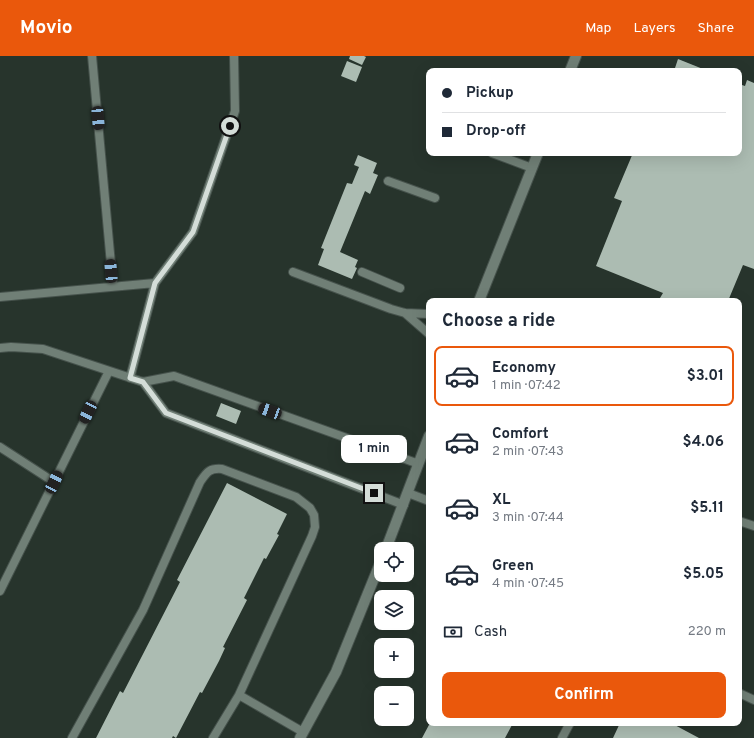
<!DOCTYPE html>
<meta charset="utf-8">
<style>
body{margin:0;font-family:Overpass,sans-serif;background:#f6f6f7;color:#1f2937;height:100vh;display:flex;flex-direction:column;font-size:15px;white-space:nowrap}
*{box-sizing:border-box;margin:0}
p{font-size:13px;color:#747a83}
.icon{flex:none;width:22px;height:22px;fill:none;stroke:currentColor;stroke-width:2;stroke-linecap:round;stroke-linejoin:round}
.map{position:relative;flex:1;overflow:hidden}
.details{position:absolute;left:426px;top:242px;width:316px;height:428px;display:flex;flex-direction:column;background:#fff;border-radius:8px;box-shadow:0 4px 16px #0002}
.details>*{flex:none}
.guide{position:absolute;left:426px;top:12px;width:316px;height:88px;border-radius:8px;box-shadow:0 4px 16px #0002;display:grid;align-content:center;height:88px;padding:0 16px;background:#fff}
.tools{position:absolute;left:374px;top:486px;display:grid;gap:8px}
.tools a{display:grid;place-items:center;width:40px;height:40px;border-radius:8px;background:#fff;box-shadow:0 4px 16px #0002;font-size:20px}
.end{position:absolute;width:18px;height:18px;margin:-9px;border:5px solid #d4ddd8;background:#111;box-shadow:0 0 0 2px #111}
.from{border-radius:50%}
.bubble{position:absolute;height:28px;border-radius:8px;background:#fff;box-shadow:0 4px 16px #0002;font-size:13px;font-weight:700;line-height:28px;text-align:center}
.car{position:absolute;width:12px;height:24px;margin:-12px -6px;border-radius:5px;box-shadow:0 0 3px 1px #0007;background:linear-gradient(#222 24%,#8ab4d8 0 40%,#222 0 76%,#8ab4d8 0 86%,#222 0)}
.guide b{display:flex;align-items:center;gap:14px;height:38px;font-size:15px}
.guide b+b{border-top:1px solid #e0e1e3}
.guide i{width:10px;height:10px;background:#1f2937}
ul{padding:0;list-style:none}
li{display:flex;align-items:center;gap:12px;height:60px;margin:0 8px 6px;padding:0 8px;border:2px solid transparent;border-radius:8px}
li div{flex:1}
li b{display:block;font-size:15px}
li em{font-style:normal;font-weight:700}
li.on{border-color:#ea580c}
li>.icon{width:36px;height:36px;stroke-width:1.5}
h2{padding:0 16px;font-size:18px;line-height:48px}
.pay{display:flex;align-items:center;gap:10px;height:44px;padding:0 16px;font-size:15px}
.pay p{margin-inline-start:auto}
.primary-button{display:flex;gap:8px;margin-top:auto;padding:8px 16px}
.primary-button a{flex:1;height:46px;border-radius:8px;background:#ea580c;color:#fff;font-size:16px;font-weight:700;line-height:46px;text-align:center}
header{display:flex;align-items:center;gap:24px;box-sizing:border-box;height:56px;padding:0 20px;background:#ea580c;color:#fff}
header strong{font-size:19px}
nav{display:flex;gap:22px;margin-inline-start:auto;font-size:14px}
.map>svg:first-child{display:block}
</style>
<header>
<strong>Movio</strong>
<nav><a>Map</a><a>Layers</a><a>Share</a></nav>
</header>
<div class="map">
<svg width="754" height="682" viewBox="0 0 754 682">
<rect width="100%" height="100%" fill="#27342c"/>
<path fill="#acbcb2" d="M 350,0 L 364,0 L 366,1 L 362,9 L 349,3 Z
M 678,3 L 708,15 L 674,15 Z
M 347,5 L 362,11 L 356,26 L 341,20 Z
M 747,24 L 754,27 L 754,213 L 743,209 L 728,245 L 668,245 L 660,242 L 663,237 L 596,210 L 622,145 L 614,142 L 633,97 L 739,97 L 739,28 L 745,30 Z
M 358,99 L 377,107 L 373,117 L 378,119 L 370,138 L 365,135 L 340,196 L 358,204 L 355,211 L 357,212 L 352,223 L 318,209 L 324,193 L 321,192 L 347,127 L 352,128 L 359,111 L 354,109 Z
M 221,347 L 241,355 L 236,368 L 216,360 Z
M 227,427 L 287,458 L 277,478 L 279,479 L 266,503 L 264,502 L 244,542 L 247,544 L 223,591 L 225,592 L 219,605 L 202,637 L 200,636 L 176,682 L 173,680 L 172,682 L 96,682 L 120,635 L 123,637 L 180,526 L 177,524 Z
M 430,667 L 513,667 L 505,682 L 422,682 Z
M 620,667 L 671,667 L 699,682 L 613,682 Z"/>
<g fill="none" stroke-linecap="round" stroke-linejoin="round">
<defs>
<path id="lane" d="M 92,0 L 113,230
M 492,97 L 532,112
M 388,125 L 435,142
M 293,216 L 391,253 L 405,257 L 429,258
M 362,216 L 400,232
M 0,241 L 155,227
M 405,257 L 429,278
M 0,292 L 11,291 L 43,293 L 143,326 L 174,320 L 419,408
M 130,322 L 155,227 L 193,176 L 235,55 L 234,0
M 143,326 L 166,357 L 404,449
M 0,391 L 54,426
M 408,437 L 429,445
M 739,465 L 754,470
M 0,535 L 109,315
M 739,637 L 754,644
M 239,639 L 303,676
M 72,682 L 143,554 L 200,426 C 207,416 209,412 222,413 L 296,441 L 310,452 L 314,459 L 315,471 L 312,480 L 239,639 L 213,682
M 562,682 L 570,667"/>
<path id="secondary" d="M 570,15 L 576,0
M 479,245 L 538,97
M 386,493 L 429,380
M 300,682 L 336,616 L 381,505"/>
</defs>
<use href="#lane" stroke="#46524c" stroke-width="10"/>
<use href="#secondary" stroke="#46524c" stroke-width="12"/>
<use href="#lane" stroke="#707f76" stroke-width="8"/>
<use href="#secondary" stroke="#707f76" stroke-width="10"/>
</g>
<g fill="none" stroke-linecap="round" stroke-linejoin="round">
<path stroke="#d4ddd8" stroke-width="5" d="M 230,70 L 193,176 L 155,227 L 130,322 L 143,326 L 166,357 L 374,437"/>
</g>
</svg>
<div class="tools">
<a><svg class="icon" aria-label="locate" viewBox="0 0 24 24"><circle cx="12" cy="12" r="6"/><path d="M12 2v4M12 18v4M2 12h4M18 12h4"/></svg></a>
<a><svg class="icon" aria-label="layers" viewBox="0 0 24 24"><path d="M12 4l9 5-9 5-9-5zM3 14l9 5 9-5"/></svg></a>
<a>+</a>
<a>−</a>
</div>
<i class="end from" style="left:230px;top:70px"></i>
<i class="end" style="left:374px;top:437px"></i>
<div class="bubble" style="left:341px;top:379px;width:66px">1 min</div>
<i class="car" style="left:98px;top:62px;rotate:175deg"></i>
<i class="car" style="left:111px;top:215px;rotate:355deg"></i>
<i class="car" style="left:270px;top:355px;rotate:290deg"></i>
<i class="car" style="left:88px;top:356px;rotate:206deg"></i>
<i class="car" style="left:54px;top:426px;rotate:26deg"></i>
<div class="guide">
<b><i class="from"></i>Pickup</b>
<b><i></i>Drop-off</b>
</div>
<section class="details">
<h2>Choose a ride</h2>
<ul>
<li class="on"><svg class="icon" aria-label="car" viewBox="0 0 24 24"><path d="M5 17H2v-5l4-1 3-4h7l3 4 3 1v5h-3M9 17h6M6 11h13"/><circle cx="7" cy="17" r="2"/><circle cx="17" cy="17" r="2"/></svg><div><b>Economy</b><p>1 min · 07:42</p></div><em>$3.01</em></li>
<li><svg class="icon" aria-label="car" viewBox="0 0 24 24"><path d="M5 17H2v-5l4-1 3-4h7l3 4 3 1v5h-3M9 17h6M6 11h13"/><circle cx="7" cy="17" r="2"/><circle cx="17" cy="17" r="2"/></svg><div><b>Comfort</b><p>2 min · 07:43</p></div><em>$4.06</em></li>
<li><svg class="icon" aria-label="car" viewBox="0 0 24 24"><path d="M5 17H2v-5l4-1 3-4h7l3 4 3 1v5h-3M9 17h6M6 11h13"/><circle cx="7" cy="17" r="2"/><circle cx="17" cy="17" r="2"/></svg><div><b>XL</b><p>3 min · 07:44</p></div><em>$5.11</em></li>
<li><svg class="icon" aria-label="car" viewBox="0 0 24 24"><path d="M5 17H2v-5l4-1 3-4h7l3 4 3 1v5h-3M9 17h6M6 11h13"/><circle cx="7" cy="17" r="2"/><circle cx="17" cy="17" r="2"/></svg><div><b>Green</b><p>4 min · 07:45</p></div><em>$5.05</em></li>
</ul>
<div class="pay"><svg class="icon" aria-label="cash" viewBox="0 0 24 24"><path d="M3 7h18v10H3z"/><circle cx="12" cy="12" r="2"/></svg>Cash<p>220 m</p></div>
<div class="primary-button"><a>Confirm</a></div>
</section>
</div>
